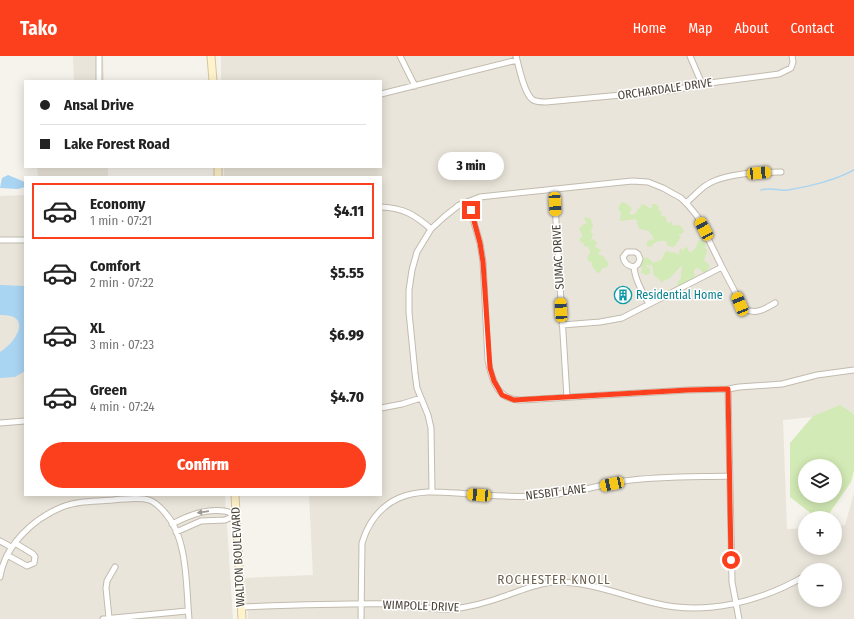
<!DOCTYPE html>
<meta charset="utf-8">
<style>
body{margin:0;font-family:"Fira Sans Condensed",sans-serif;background:#f6f6f6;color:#222;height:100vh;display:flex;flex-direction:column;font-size:15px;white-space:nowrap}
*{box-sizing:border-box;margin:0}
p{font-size:13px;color:#767676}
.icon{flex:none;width:22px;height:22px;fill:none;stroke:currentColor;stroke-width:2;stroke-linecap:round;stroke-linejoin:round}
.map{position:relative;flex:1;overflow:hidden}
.details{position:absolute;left:24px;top:120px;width:358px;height:320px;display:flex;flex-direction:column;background:#fff;border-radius:0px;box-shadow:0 2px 10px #0003}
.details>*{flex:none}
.top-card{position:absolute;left:24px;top:24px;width:358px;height:88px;border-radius:0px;box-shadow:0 2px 10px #0003;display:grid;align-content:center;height:88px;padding:0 16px;background:#fff}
.buttons{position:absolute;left:798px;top:403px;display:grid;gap:8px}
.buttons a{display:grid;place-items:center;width:44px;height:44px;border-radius:50%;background:#fff;box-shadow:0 2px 10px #0003;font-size:20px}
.end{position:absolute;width:18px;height:18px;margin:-9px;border:5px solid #fc3f1d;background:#fff;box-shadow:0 0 0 2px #fff}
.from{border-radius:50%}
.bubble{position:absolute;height:28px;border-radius:14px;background:#fff;box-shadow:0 2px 10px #0003;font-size:13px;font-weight:800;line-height:28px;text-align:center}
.car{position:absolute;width:12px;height:24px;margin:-12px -6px;border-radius:5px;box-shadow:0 0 3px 1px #0007;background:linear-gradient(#f5c518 24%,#345 0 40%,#f5c518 0 76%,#345 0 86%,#f5c518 0)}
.top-card b{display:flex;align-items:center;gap:14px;height:38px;font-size:15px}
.top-card b+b{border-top:1px solid #e0e0e0}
.top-card i{width:10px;height:10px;background:#222}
ul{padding:7px 0 0;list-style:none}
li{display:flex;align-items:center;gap:12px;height:56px;margin:0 8px 6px;padding:0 8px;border:2px solid transparent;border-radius:0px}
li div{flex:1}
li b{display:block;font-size:15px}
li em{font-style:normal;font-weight:800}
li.selected{border-color:#fc3f1d}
li>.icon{width:36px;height:36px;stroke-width:1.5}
.button{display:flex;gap:8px;margin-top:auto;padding:8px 16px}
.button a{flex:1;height:46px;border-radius:24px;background:#fc3f1d;color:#fff;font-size:16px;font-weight:800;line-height:46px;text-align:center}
header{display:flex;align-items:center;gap:24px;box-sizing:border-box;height:56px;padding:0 20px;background:#fc3f1d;color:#fff}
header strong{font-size:19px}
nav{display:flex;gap:22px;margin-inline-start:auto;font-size:14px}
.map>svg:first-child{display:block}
</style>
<header>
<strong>Tako</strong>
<nav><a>Home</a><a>Map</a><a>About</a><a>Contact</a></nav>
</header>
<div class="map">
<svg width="854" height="563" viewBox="0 0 854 563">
<rect width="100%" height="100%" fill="#f6f3ec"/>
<path fill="#eae5da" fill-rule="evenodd" d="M 73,0 L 103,0 L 104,25 L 74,25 Z
M 221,0 L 854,0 L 854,357 L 783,364 L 787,473 L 805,472 L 805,492 L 835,492 L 835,470 L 845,469 L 854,437 L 854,563 L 248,563 L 245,522 L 313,519 L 309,439 L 381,439 L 381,121 L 224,121 L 224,111 L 381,111 L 381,25 L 221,25 ZM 805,514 L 835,514 L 835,544 L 805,544 Z
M 37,111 L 108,111 L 108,121 L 38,121 Z
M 25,139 L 25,439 L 225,439 L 233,563 L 0,563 L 0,140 Z"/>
<path fill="#d2eab5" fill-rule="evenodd" d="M 624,146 L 631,151 L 632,154 L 629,156 L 631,159 L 636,157 L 638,152 L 640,153 L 641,148 L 645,149 L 651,153 L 652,148 L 656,148 L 659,151 L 658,153 L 662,157 L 660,159 L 666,161 L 667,167 L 672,166 L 673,170 C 679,168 681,169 684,175 L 682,178 L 678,179 L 681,181 L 674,191 L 668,190 L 666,185 C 658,185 655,185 651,191 L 647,190 L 647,185 L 654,183 L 649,175 L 639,173 L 636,163 L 620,165 L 621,156 L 618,153 L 621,147 Z
M 585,161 L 591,163 L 592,165 L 591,166 L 593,169 L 591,176 L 593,179 L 591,184 L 594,183 L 597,187 L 595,191 L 601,194 L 598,198 L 603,200 L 609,208 L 607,211 L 601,213 L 601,216 L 597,217 L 592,210 L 592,206 L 589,206 L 587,201 L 590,197 L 589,191 L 584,190 L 584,188 L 581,186 L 579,183 L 583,180 L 579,173 L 582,169 L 587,167 L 584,163 Z
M 699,184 L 703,185 L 707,189 L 704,192 L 707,193 L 707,195 L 704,204 L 710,210 L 705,218 L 698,212 L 694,214 L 695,222 L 678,231 L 677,228 L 681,222 L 681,215 L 682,212 L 681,210 L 669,223 L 664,224 L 662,227 L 658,222 L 654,220 L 652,208 L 650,210 L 646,209 L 646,211 L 650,212 L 650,218 L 647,219 L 641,217 L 642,212 L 639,209 L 643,203 L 646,201 L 652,205 L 652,207 L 661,204 L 666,195 L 676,197 L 678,199 L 681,192 L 683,195 L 685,191 L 688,192 L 688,195 L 691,196 L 695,193 Z
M 840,349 L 854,358 L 854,414 L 851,426 L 826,462 L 817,462 L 790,441 L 790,387 L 813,360 ZM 805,410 L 835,410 L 835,440 L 805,440 Z"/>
<path fill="#a9d4f2" d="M 8,119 L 25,126 L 25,131 L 18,133 L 0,132 L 2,122 Z
M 0,229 L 25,230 L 25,315 L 15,321 L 0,322 L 0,296 C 17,286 33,258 0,259 Z"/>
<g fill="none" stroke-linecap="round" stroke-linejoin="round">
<path stroke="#a9d4f2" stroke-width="1.5" d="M 761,134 C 771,131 778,135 788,134 C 810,130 834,125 854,114"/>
<defs>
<path id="street" d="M 99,0 L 99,25
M 400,0 L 415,30
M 516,0 C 519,11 524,38 533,44 C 537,46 541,46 546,46 L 675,34 L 702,28 L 779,18 L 791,12 L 793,6 L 792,0
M 690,0 L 702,28
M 381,38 L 517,4
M 554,133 L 567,341
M 468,146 L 480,187 L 483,206 L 488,304 C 492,325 498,345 522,344 L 688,334 L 728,333 L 739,331 L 782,328 L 817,319 L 854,314
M 686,147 C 692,142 698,135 705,130 C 723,117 758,116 781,116
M 381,151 C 404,152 415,159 431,173
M 0,184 L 25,184
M 634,211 L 638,208 L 640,203 L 638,198 L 635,196 L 627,196 L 623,201 C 624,207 628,210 634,211 C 635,224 643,237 649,248
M 562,269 L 600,266 L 622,262 L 722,211
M 728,333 L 732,526 L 739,563
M 381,352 L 402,348 L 421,342
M 0,367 L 25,365
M 432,435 L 431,372 L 428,359 L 417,332 L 415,317 L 409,256 L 409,234 L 412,214 L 417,196 L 431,173 L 444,161 L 459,149 L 480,141 L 632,125 L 648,126 L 663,132 L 681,142 L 688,149 L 697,160 L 722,211 L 744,253 C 756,259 765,253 775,247
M 172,468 C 187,460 206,452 224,455 C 228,455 232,458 236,459
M 176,476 L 201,465 L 225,464 L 236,459
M 0,485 L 11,491
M 7,499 L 27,510 L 34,507 L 35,501 L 33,498 L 15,487
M 0,521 C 5,489 33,463 62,451 C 78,445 96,445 113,444 C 122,443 140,441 149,444 C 155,446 162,453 166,458 C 188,483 186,531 189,563
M 241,551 C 293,549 346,547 398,548 C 416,549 434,555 452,553 C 471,551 489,546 508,539 C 522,534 538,527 554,526 C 588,525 621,539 654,547 C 705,560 760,546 805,520
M 109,562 L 106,532 L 107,525 L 115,511
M 103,563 L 187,555
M 361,563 L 362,487 C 368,467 379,451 399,442 C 423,432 447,437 471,438 C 493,440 515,441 538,440 C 567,439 595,430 624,425 C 659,420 695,421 730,420"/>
<path id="secondary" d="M 211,0 L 213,25
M 218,111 L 218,121
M 235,439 L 242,563"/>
</defs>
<use href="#street" stroke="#c2bbae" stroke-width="7"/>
<use href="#secondary" stroke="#d6c79b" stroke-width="9"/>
<use href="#street" stroke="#fff" stroke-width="5"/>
<use href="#secondary" stroke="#fff3cd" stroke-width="7"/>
</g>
<defs><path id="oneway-solid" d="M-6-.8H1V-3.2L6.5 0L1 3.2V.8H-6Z"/></defs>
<use fill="#9c9892" href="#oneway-solid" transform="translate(203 456) rotate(172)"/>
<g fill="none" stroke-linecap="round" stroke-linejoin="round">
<path stroke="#fc3f1d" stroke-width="5" d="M 471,154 L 480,187 L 483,206 L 490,312 L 494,325 L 502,339 L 514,344 L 688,334 L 728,333 L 731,504"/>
</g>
<defs>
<symbol id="building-ring" viewBox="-11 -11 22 22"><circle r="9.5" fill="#fff" stroke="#0f9aa8" stroke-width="1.5"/><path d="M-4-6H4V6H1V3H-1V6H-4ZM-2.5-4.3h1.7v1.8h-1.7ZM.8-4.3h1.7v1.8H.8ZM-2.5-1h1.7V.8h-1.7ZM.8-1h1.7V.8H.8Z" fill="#0f9aa8"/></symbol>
</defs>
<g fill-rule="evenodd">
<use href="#building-ring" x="613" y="229" width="20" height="20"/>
</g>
<g text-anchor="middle" stroke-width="3" stroke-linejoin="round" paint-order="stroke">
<g font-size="12" fill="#4b4439" stroke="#fff">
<text transform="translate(665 33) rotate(-8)" y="4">ORCHARDALE DRIVE</text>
<text transform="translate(558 201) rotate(-93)" y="4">SUMAC DRIVE</text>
<text transform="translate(556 436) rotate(-7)" y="4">NESBIT LANE</text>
<text transform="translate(238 501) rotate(-93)" y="4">WALTON BOULEVARD</text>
<text transform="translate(421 550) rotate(2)" y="4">WIMPOLE DRIVE</text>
</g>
<g font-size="12" fill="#0d838f" stroke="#fff" text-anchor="start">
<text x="636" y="243">Residential Home</text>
</g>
<g font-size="13" letter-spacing="1" fill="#6e6250" stroke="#fff">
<text x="554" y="528">ROCHESTER KNOLL</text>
</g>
</g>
</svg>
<div class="buttons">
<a><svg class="icon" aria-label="layers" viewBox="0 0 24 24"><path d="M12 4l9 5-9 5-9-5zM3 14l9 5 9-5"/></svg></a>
<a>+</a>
<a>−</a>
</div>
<i class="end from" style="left:731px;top:504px"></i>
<i class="end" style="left:471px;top:154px"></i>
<div class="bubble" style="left:438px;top:96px;width:66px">3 min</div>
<i class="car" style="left:759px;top:117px;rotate:85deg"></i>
<i class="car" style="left:555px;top:148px;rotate:177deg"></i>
<i class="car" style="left:704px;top:173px;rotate:332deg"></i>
<i class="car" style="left:740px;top:248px;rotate:338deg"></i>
<i class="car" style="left:561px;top:254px;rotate:357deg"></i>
<i class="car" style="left:612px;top:428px;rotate:258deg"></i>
<i class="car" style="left:479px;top:439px;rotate:274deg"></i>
<div class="top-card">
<b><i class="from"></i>Ansal Drive</b>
<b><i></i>Lake Forest Road</b>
</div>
<section class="details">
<ul>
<li class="selected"><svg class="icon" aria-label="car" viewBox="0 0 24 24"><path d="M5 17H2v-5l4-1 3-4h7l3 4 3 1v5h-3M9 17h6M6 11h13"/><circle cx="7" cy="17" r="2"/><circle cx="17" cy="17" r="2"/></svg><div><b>Economy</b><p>1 min · 07:21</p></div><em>$4.11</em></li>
<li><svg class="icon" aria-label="car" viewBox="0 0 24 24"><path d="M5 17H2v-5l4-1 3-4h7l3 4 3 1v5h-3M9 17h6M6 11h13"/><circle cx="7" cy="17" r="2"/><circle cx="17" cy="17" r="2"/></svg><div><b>Comfort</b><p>2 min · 07:22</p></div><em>$5.55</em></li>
<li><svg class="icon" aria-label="car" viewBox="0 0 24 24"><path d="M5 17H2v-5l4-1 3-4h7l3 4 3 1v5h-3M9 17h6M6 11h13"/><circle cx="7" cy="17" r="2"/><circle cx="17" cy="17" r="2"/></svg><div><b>XL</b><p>3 min · 07:23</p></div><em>$6.99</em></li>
<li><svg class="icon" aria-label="car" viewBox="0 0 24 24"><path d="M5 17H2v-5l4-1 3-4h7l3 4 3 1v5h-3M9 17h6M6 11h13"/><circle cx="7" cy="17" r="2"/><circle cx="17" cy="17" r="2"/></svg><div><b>Green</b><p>4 min · 07:24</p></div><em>$4.70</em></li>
</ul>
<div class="button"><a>Confirm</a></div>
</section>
</div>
